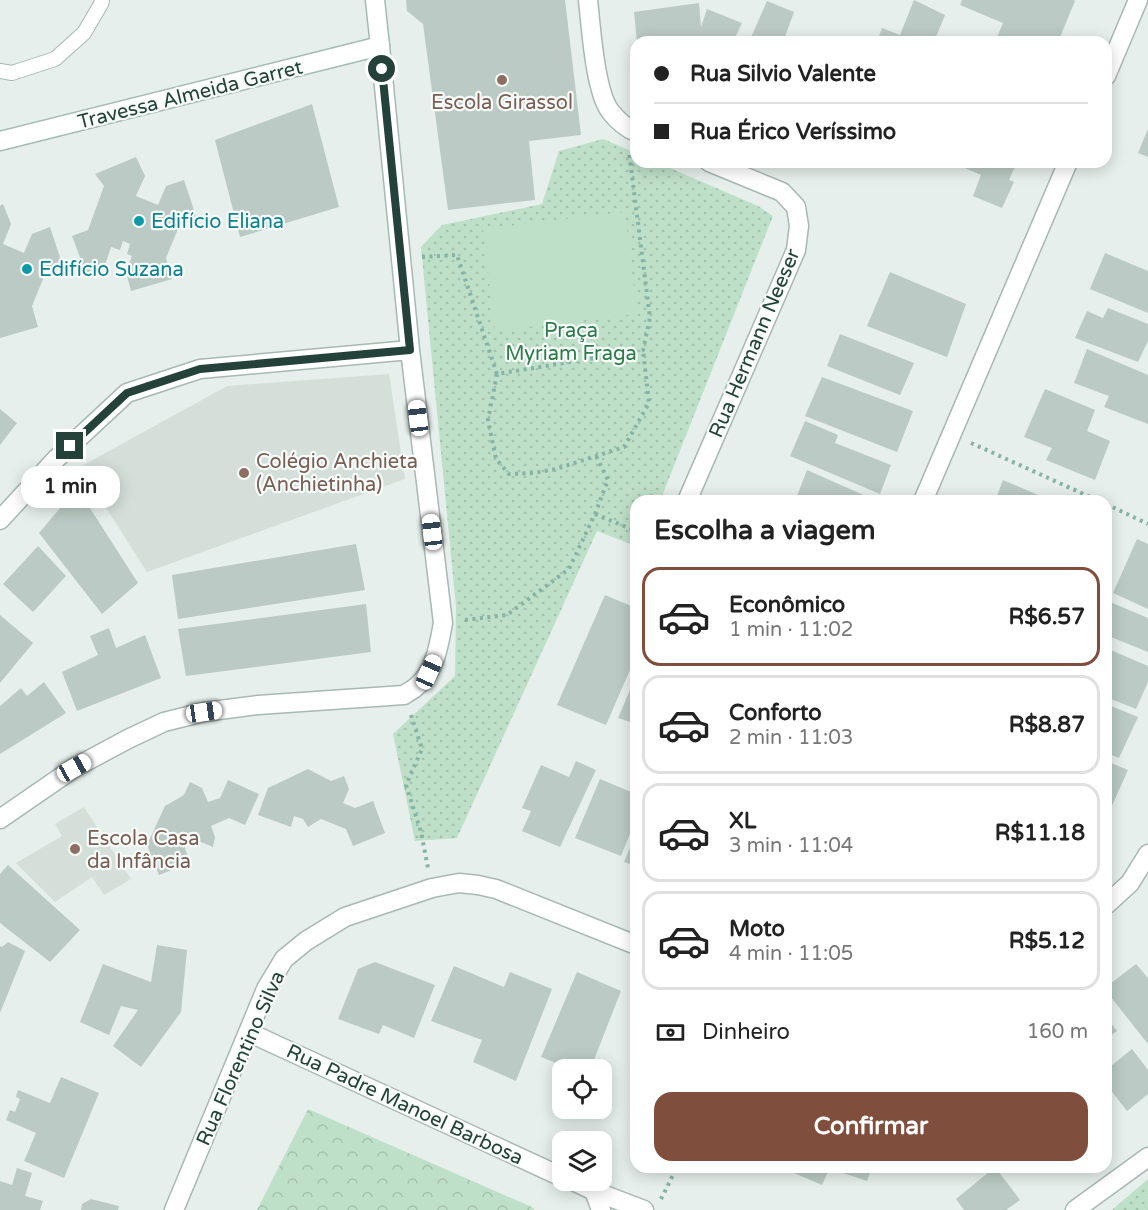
<!DOCTYPE html>
<html lang="pt">
<meta charset="utf-8">
<style>
body{margin:0;font-family:"Varela Round",sans-serif;background:#f2f2f2;color:#222;height:100vh;display:flex;flex-direction:column;font-size:22px;white-space:nowrap}
*{box-sizing:border-box;margin:0}
p{font-size:20px;color:#767676}
.icon{flex:none;width:33px;height:33px;fill:none;stroke:currentColor;stroke-width:2;stroke-linecap:round;stroke-linejoin:round}
.map{position:relative;flex:1;overflow:hidden}
.panel{position:absolute;left:630px;top:495px;width:482px;height:678px;display:flex;flex-direction:column;background:#fff;border-radius:18px;box-shadow:0 3px 15px #0003}
.panel>*{flex:none}
.banner{position:absolute;left:630px;top:36px;width:482px;height:132px;border-radius:18px;box-shadow:0 3px 15px #0003;display:grid;align-content:center;height:132px;padding:0 24px;background:#fff}
.buttons{position:absolute;left:552px;top:1059px;display:grid;gap:12px}
.buttons a{display:grid;place-items:center;width:60px;height:60px;border-radius:12px;background:#fff;box-shadow:0 3px 15px #0003;font-size:30px}
.end{position:absolute;width:27px;height:27px;margin:-14px;border:8px solid #24423a;background:#fff;box-shadow:0 0 0 3px #fff}
.from{border-radius:50%}
.bubble{position:absolute;height:42px;border-radius:18px;background:#fff;box-shadow:0 3px 15px #0003;font-size:20px;font-weight:700;line-height:42px;text-align:center}
.car{position:absolute;width:18px;height:36px;margin:-18px -9px;border-radius:8px;box-shadow:0 0 4px 2px #0007;background:linear-gradient(#fff 24%,#345 0 40%,#fff 0 76%,#345 0 86%,#fff 0)}
.banner b{display:flex;align-items:center;gap:21px;height:57px;font-size:22px}
.banner b+b{border-top:2px solid #e0e0e0}
.banner i{width:15px;height:15px;background:#222}
ul{padding:0;list-style:none}
li{display:flex;align-items:center;gap:18px;height:99px;margin:0 12px 9px;padding:0 12px;border:3px solid #e0e0e0;border-radius:18px}
li div{flex:1}
li b{display:block;font-size:22px}
li em{font-style:normal;font-weight:700}
li.selected{border-color:#804e3d}
li>.icon{width:54px;height:54px;stroke-width:1.5}
h2{padding:0 24px;font-size:27px;line-height:72px}
.pay{display:flex;align-items:center;gap:15px;height:66px;padding:0 24px;font-size:22px}
.pay p{margin-inline-start:auto}
.cta{display:flex;gap:12px;margin-top:auto;padding:12px 24px}
.cta a{flex:1;height:69px;border-radius:18px;background:#804e3d;color:#fff;font-size:24px;font-weight:700;line-height:69px;text-align:center}
.map>svg:first-child{display:block}
</style>
<div class="map">
<svg width="1148" height="1210" viewBox="0 0 1148 1210">
<defs>
<pattern id="grass-dots" width="8" height="8" patternUnits="userSpaceOnUse" patternTransform="scale(1.5)"><rect width="8" height="8" fill="#bfe0c8"/><path d="M2 2h.1M6 6h.1" fill="none" stroke="#a4c1ad" stroke-width="1.8" stroke-linecap="round"/></pattern>
<pattern id="forest-crowns" width="20" height="18" patternUnits="userSpaceOnUse" patternTransform="scale(1.5)"><rect width="20" height="18" fill="#bfe0c8"/><path d="M2 6a3 3 0 1 1 6 0M12 15a3 3 0 1 1 6 0" fill="none" stroke="#a4c1ad"/></pattern>
</defs>
<rect width="100%" height="100%" fill="#e6efeb"/>
<path fill="#d4dfda" d="M 389,374 L 405,479 L 147,572 L 80,467 L 227,386 Z
M 84,807 L 131,879 L 104,895 L 92,877 L 55,902 L 16,863 L 62,836 L 55,824 Z"/>
<path fill="url(#grass-dots)" d="M 603,139 L 636,153 L 636,162 L 656,162 L 758,206 L 773,216 L 660,501 L 636,501 L 636,546 L 597,531 L 457,838 L 415,841 L 393,734 L 455,676 L 456,607 L 421,247 L 442,225 L 542,204 L 559,151 Z
M 1148,1179 L 1148,1210 L 1112,1210 Z"/>
<path fill="url(#forest-crowns)" d="M 308,1109 L 532,1207 L 535,1210 L 257,1210 Z"/>
<path fill="#bfe0c8" d="M 625,212 L 637,314 L 495,331 L 483,229 Z"/>
<path fill="#bbcac4" d="M 406,0 L 565,0 L 581,135 L 529,141 L 535,200 L 448,210 L 423,24 L 407,11 Z
M 914,0 L 945,15 L 934,42 L 877,42 L 882,28 L 900,35 Z
M 962,0 L 1074,0 L 1075,1 L 1058,42 L 995,42 L 1003,23 L 960,5 Z
M 767,1 L 794,12 L 783,42 L 749,42 Z
M 699,3 L 701,27 L 707,9 L 742,23 L 733,42 L 637,42 L 634,12 Z
M 312,104 L 339,207 L 240,237 L 215,140 Z
M 1148,129 L 1148,157 L 1138,153 Z
M 136,157 L 145,176 L 136,196 L 158,205 L 166,186 L 184,180 L 197,219 L 180,224 L 166,258 L 172,279 L 131,291 L 126,272 L 132,256 L 127,254 L 130,244 L 123,241 L 120,250 L 111,247 L 105,265 L 86,273 L 72,236 L 88,230 L 104,186 L 95,174 Z
M 951,162 L 1017,162 L 1009,180 L 1014,182 L 1002,208 L 973,196 L 981,175 Z
M 3,204 L 11,224 L 3,244 L 24,253 L 32,234 L 50,227 L 63,266 L 46,272 L 32,306 L 38,327 L 0,338 L 0,206 Z
M 1105,253 L 1148,271 L 1148,313 L 1090,289 Z
M 890,272 L 966,304 L 947,357 L 867,326 Z
M 1108,308 L 1148,324 L 1148,341 L 1138,362 L 1075,338 L 1087,311 L 1103,318 Z
M 840,334 L 914,363 L 900,395 L 827,366 Z
M 1087,349 L 1148,375 L 1148,424 L 1104,407 L 1109,396 L 1074,383 Z
M 822,377 L 913,411 L 897,452 L 805,416 Z
M 1045,389 L 1095,410 L 1087,431 L 1110,441 L 1095,480 L 1046,460 L 1052,448 L 1024,437 Z
M 0,409 L 17,423 L 0,445 Z
M 805,421 L 838,435 L 835,443 L 891,465 L 880,494 L 790,456 Z
M 807,470 L 877,501 L 795,501 Z
M 1003,480 L 1052,501 L 995,501 Z
M 77,488 L 138,583 L 102,614 L 39,533 Z
M 1137,539 L 1148,544 L 1148,609 L 1113,593 Z
M 356,544 L 365,590 L 178,619 L 172,575 Z
M 38,546 L 66,576 L 33,612 L 3,584 Z
M 605,595 L 636,608 L 636,656 L 606,725 L 557,705 Z
M 1110,602 L 1148,618 L 1148,652 L 1106,635 L 1106,612 Z
M 366,604 L 371,652 L 186,676 L 178,629 Z
M 0,615 L 33,643 L 0,683 Z
M 109,628 L 116,648 L 145,635 L 161,678 L 77,711 L 62,672 L 98,655 L 90,636 Z
M 1106,648 L 1148,666 L 1148,682 L 1136,709 L 1106,697 Z
M 636,676 L 636,724 L 618,718 Z
M 44,682 L 66,713 L 0,754 L 0,706 L 21,688 L 27,696 Z
M 1106,704 L 1138,717 L 1119,758 L 1106,753 Z
M 576,761 L 596,770 L 560,847 L 522,831 L 531,811 L 522,808 L 541,765 L 569,777 Z
M 1106,761 L 1128,770 L 1111,808 L 1106,805 Z
M 308,769 L 331,781 L 344,776 L 349,789 L 343,803 L 355,808 L 373,801 L 385,833 L 353,846 L 346,829 L 321,819 L 308,827 L 303,819 L 294,816 L 291,827 L 258,815 L 268,788 Z
M 600,779 L 636,794 L 636,819 L 621,856 L 575,838 Z
M 228,780 L 259,794 L 245,825 L 229,818 L 211,826 L 215,837 L 213,847 L 196,840 L 184,845 L 190,863 L 159,875 L 147,845 L 165,806 L 184,795 L 190,782 L 202,788 L 208,802 L 220,798 Z
M 636,833 L 636,866 L 624,862 Z
M 8,865 L 80,930 L 50,962 L 0,923 L 0,874 Z
M 8,942 L 25,951 L 0,1013 L 0,946 L 2,947 Z
M 157,945 L 187,950 L 181,1012 L 141,1067 L 113,1046 L 138,1010 L 121,1006 L 109,1035 L 80,1022 L 103,964 L 151,982 Z
M 375,962 L 435,985 L 414,1038 L 383,1025 L 379,1034 L 338,1019 L 358,969 Z
M 1136,964 L 1148,978 L 1148,1044 L 1106,991 L 1106,987 Z
M 454,966 L 504,987 L 510,972 L 552,989 L 516,1081 L 473,1062 L 482,1040 L 431,1021 Z
M 577,972 L 621,991 L 590,1070 L 573,1070 L 541,1057 Z
M 1106,1017 L 1117,1031 L 1106,1039 Z
M 1132,1049 L 1148,1070 L 1148,1094 L 1127,1111 L 1106,1084 L 1106,1070 Z
M 61,1077 L 99,1093 L 64,1178 L 24,1161 L 36,1133 L 6,1120 L 10,1110 L 15,1112 L 20,1099 L 16,1097 L 18,1090 L 50,1103 Z
M 780,1167 L 830,1167 L 822,1185 Z
M 839,1167 L 872,1167 L 867,1181 L 837,1171 Z
M 995,1167 L 1020,1200 L 1006,1210 L 964,1210 L 956,1199 Z
M 17,1168 L 32,1173 L 25,1196 L 43,1201 L 40,1210 L 0,1210 L 0,1181 L 12,1185 Z
M 91,1199 L 119,1206 L 118,1210 L 81,1210 L 82,1204 Z"/>
<g fill="none" stroke-linecap="round" stroke-linejoin="round">
<defs>
<path id="lane" d="M 0,71 L 12,73 L 55,59 L 84,33 L 101,4 L 102,0"/>
<path id="street" d="M 588,0 C 591,27 595,91 610,111 C 617,120 626,128 636,132
M 1106,76 L 1138,0
M 687,501 L 796,250 L 799,226 L 796,207 L 782,192 L 709,162
M 923,501 L 1068,162
M 0,520 L 56,459 L 127,393 L 200,369 L 410,350
M 0,819 L 74,768 L 128,739 L 164,722 L 204,712 L 258,705 L 404,695 C 408,692 413,690 416,687 C 435,672 439,645 443,623 L 410,350 L 380,46
M 1106,905 L 1130,883 L 1148,854
M 248,1032 L 562,1177
M 571,1180 L 594,1191 L 601,1210
M 594,1191 L 644,1210
M 174,1210 L 266,989 L 284,959 L 306,941 L 345,917 L 432,888 L 459,883 L 478,885 L 496,889 L 636,945
M 1075,1210 L 1148,1157"/>
<path id="secondary" d="M 0,141 L 380,46 L 375,0"/>
</defs>
<use href="#lane" stroke="#a8b8b2" stroke-width="16"/>
<use href="#street" stroke="#a8b8b2" stroke-width="21"/>
<use href="#secondary" stroke="#a4bbb3" stroke-width="21"/>
<path stroke="#86b3a5" stroke-width="4" stroke-dasharray="3 4.5" stroke-linecap="butt" d="M 422,257 L 457,255 L 497,374 L 643,350 L 650,318 L 629,152
M 497,374 L 488,420 L 496,459 L 509,474 L 534,473 L 556,469 L 624,447 L 649,403 L 643,350
M 971,443 L 1099,501
M 1106,504 L 1148,524
M 595,514 L 636,531
M 465,620 L 507,615 L 569,569 L 595,514 L 608,480 L 596,456
M 411,715 L 422,749 L 406,785 L 421,832 L 428,868
M 661,1199 L 677,1167"/>
<use href="#lane" stroke="#fff" stroke-width="14"/>
<use href="#street" stroke="#fff" stroke-width="18"/>
<use href="#secondary" stroke="#fff" stroke-width="18"/>
</g>
<g fill="none" stroke-linecap="round" stroke-linejoin="round">
<path stroke="#24423a" stroke-width="8" d="M 70,446 L 127,393 L 200,369 L 410,350 L 382,69"/>
</g>
<g fill="#8d6e63" stroke="#f7fbf9" stroke-width="2">
<circle cx="502" cy="80" r="6"/>
<circle cx="244" cy="473" r="6"/>
<circle cx="75" cy="849" r="6"/>
</g>
<g fill="#0f9aa8" stroke="#f7fbf9" stroke-width="2">
<circle cx="139" cy="221" r="6"/>
<circle cx="27" cy="269" r="6"/>
</g>
<g text-anchor="middle" stroke-width="4.5" stroke-linejoin="round" paint-order="stroke">
<g font-size="20" fill="#24423a" stroke="#f7fbf9">
<text transform="translate(190 94) rotate(-14)" y="7">Travessa Almeida Garret</text>
<text transform="translate(754 343) rotate(-67)" y="7">Rua Hermann Neeser</text>
<text transform="translate(240 1058) rotate(-66)" y="7">Rua Florentino Silva</text>
<text transform="translate(405 1104) rotate(25)" y="7">Rua Padre Manoel Barbosa</text>
</g>
<g font-size="20" fill="#785e54" stroke="#f7fbf9" text-anchor="start">
<text x="502" y="109" text-anchor="middle">Escola Girassol</text>
<text x="256" y="468">Colégio Anchieta<tspan x="256" dy="23">(Anchietinha)</tspan></text>
<text x="87" y="845">Escola Casa<tspan x="87" dy="23">da Infância</tspan></text>
</g>
<g font-size="20" fill="#0d838f" stroke="#f7fbf9" text-anchor="start">
<text x="151" y="228">Edifício Eliana</text>
<text x="39" y="276">Edifício Suzana</text>
</g>
<g font-size="20" fill="#2d7a4b" stroke="#f7fbf9">
<text x="571" y="337">Praça<tspan x="571" dy="23">Myriam Fraga</tspan></text>
</g>
</g>
</svg>
<div class="buttons">
<a><svg class="icon" aria-label="locate" viewBox="0 0 24 24"><circle cx="12" cy="12" r="6"/><path d="M12 2v4M12 18v4M2 12h4M18 12h4"/></svg></a>
<a><svg class="icon" aria-label="layers" viewBox="0 0 24 24"><path d="M12 4l9 5-9 5-9-5zM3 14l9 5 9-5"/></svg></a>
</div>
<i class="end from" style="left:382px;top:69px"></i>
<i class="end" style="left:70px;top:446px"></i>
<div class="bubble" style="left:21px;top:466px;width:99px">1 min</div>
<i class="car" style="left:418px;top:418px;rotate:353deg"></i>
<i class="car" style="left:432px;top:532px;rotate:353deg"></i>
<i class="car" style="left:429px;top:672px;rotate:24deg"></i>
<i class="car" style="left:204px;top:712px;rotate:82deg"></i>
<i class="car" style="left:74px;top:768px;rotate:61deg"></i>
<div class="banner">
<b><i class="from"></i>Rua Silvio Valente</b>
<b><i></i>Rua Érico Veríssimo</b>
</div>
<section class="panel">
<h2>Escolha a viagem</h2>
<ul>
<li class="selected"><svg class="icon" aria-label="car" viewBox="0 0 24 24"><path d="M5 17H2v-5l4-1 3-4h7l3 4 3 1v5h-3M9 17h6M6 11h13"/><circle cx="7" cy="17" r="2"/><circle cx="17" cy="17" r="2"/></svg><div><b>Econômico</b><p>1 min · 11:02</p></div><em>R$6.57</em></li>
<li><svg class="icon" aria-label="car" viewBox="0 0 24 24"><path d="M5 17H2v-5l4-1 3-4h7l3 4 3 1v5h-3M9 17h6M6 11h13"/><circle cx="7" cy="17" r="2"/><circle cx="17" cy="17" r="2"/></svg><div><b>Conforto</b><p>2 min · 11:03</p></div><em>R$8.87</em></li>
<li><svg class="icon" aria-label="car" viewBox="0 0 24 24"><path d="M5 17H2v-5l4-1 3-4h7l3 4 3 1v5h-3M9 17h6M6 11h13"/><circle cx="7" cy="17" r="2"/><circle cx="17" cy="17" r="2"/></svg><div><b>XL</b><p>3 min · 11:04</p></div><em>R$11.18</em></li>
<li><svg class="icon" aria-label="car" viewBox="0 0 24 24"><path d="M5 17H2v-5l4-1 3-4h7l3 4 3 1v5h-3M9 17h6M6 11h13"/><circle cx="7" cy="17" r="2"/><circle cx="17" cy="17" r="2"/></svg><div><b>Moto</b><p>4 min · 11:05</p></div><em>R$5.12</em></li>
</ul>
<div class="pay"><svg class="icon" aria-label="cash" viewBox="0 0 24 24"><path d="M3 7h18v10H3z"/><circle cx="12" cy="12" r="2"/></svg>Dinheiro<p>160 m</p></div>
<div class="cta"><a>Confirmar</a></div>
</section>
</div>
